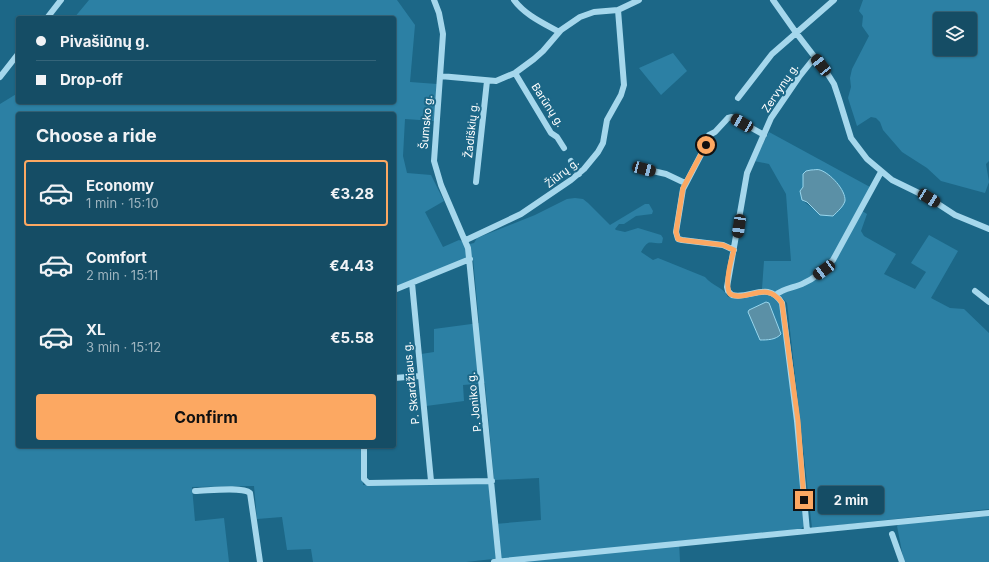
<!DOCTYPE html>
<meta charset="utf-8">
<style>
body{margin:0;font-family:Inter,sans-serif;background:#22576e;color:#f1f3f6;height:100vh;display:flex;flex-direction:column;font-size:15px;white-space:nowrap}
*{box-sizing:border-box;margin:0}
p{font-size:13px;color:#9db4bf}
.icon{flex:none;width:22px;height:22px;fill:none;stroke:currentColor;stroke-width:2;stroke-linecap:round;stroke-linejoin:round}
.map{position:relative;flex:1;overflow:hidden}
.panel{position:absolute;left:16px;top:112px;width:380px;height:336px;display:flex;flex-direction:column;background:#154d65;border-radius:4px;box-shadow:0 1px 3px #0004,0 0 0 1px #346479}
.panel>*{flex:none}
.hud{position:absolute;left:16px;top:16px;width:380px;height:88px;border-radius:4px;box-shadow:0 1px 3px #0004,0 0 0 1px #346479;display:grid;align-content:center;height:88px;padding:0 20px;background:#154d65}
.controls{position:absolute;left:933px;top:12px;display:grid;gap:8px}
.controls a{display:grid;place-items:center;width:44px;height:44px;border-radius:4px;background:#154d65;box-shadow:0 1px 3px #0004,0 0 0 1px #346479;font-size:20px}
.end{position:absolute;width:18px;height:18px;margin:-9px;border:5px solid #fca862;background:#111;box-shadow:0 0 0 2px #111}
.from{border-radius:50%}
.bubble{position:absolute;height:28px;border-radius:4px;background:#154d65;box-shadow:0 1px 3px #0004,0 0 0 1px #346479;font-size:13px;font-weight:700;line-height:28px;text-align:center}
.car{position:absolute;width:12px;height:24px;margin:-12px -6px;border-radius:5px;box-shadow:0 0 3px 1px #0007;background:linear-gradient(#222 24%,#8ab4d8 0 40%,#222 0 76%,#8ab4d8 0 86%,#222 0)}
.hud b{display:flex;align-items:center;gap:14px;height:38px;font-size:15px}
.hud b+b{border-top:1px solid #346479}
.hud i{width:10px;height:10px;background:#f1f3f6}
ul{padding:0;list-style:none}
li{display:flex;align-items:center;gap:12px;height:66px;margin:0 8px 6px;padding:0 12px;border:2px solid transparent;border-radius:4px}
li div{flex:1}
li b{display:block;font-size:15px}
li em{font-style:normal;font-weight:700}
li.active{border-color:#fca862}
li>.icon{width:36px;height:36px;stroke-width:1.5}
h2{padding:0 20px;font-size:18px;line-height:48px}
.button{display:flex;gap:8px;margin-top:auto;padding:8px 20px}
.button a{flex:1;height:46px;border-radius:4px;background:#fca862;color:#111;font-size:16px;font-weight:700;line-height:46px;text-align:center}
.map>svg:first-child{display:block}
</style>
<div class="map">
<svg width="989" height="562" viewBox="0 0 989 562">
<rect width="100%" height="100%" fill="#1c6787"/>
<path fill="#2c80a4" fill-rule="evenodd" d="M 89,0 L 397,0 L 415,25 L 410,82 L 437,84 L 434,121 L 405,119 L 403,156 L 407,173 L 431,175 L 444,201 L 425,212 L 443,247 L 459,240 L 464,242 L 466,245 L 474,243 L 477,238 L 535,215 L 567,199 L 575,198 L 583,199 L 588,203 L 610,225 L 645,204 L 649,204 L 653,211 L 652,214 L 636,216 L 624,224 L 619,224 L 615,229 L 616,230 L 625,232 L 638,228 L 661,235 L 663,238 L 662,243 C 649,245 650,237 641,252 L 653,260 L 658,258 L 705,277 C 712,286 724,287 728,297 C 749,299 761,287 779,301 L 794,411 L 804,526 L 801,529 L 679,541 L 680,562 L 503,562 L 502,558 L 466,562 L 313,562 L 311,549 L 287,550 L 282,517 L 257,519 L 254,486 L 192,487 L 195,521 L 224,518 L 229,562 L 0,562 L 0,104 L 18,93 L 18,102 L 394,102 L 394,18 L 74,18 ZM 18,114 L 394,114 L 394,288 L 473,258 L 479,323 L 434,329 L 434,352 L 421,354 L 426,406 L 464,401 L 463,385 L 485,383 L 494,480 L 539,478 L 541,520 L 495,524 L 491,483 L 363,485 L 361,446 L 18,446 Z
M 863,0 L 989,0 L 989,161 L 986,164 L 989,182 L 985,193 L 941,181 L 927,168 L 902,152 L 883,130 L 880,122 L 876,118 L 871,117 L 857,126 L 848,98 L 851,87 L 850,78 L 852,69 L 869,36 L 862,26 L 863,16 L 859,11 ZM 940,19 L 970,19 L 970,49 L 940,49 Z
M 673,53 L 687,71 L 661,95 L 639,68 Z
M 769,132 L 870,187 L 859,209 L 867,214 L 861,231 L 864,236 L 896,254 L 884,274 L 915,289 L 926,272 L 911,263 L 929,235 L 958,251 L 931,298 L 950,308 L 964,309 L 989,333 L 989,509 L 812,528 L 787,303 L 779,294 L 762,289 L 764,261 L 791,261 L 786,194 L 769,164 L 754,161 ZM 811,170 L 821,170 L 816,211 L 802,200 L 800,191 L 803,187 L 803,174 L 806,171 Z
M 989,516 L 989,562 L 904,562 L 897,526 L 899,524 Z"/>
<path fill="#5b90a6" stroke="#98d6ed" d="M 811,170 C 814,170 818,169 820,170 C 830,173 846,190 845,201 C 843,207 838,211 833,216 L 820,215 L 807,202 L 802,200 L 800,191 L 803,187 L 803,174 L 806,171 Z
M 766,302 L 769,303 L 781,334 C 776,340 767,340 760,340 L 748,312 L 749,310 Z"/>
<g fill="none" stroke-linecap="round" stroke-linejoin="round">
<path stroke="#a5d7ec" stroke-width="6" d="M 434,0 L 439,13 L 443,34 L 434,161 L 441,185 L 468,248 L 499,562
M 514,0 C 525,15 543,23 559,32
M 773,0 L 797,34 L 827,73 L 834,84 L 839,99 L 851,138 L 867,159 L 892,180 L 929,198 L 955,215 L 989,229
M 47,18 L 61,0
M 515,73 L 551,133 L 557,137 L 564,148
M 440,76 L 496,81 L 515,73 L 534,59 L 543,51 L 561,30 L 580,17 L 594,12 L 618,10 L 639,0
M 0,77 L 18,54
M 738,98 L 772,54 L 834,0
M 571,161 L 579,174
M 644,169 L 666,174 L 685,183
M 476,182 L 487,81
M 466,240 L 521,214 L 571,180 L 584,169 L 598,152 L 603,143 L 607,120 L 621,95 L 624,85 L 618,10
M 734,250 L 723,245 L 682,240 L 678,239 L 676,232 L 683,189 L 706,145 L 709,135 L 715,132 L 728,118 L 732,117 L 764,135
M 412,283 L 431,481
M 394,290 L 470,259
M 975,291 L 989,302
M 776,295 C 783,288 795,288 804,283 C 816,278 825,269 833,260 L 881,172
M 394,378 L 420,376
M 364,446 L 364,479 L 368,483 L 492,481
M 195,491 C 207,491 242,486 250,493 L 260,562
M 807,531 L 797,421 L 782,303 C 768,280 750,300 732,295 L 728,291 L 727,287 L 747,173 L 771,118 L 799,77 L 815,57
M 892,534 L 902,562
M 494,562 L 989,513"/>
</g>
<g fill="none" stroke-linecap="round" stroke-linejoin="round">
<path stroke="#fca862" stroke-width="5" d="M 706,145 L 683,188 L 676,232 L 678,239 L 682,240 L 723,245 L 734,250 C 731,260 724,284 730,294 C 746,303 766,279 782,303 L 798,421 L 804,500"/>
</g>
<g text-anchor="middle" stroke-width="4" stroke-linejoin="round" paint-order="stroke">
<g font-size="11" fill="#fff" stroke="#1c6787">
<text transform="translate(780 88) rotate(-56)" y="4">Zervynų g.</text>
<text transform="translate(548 105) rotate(57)" y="4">Barūnų g.</text>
<text transform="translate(426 122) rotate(-85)" y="4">Šumsko g.</text>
<text transform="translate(471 130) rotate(-84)" y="4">Žadiškių g.</text>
<text transform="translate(562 173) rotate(-38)" y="4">Žiūrų g.</text>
<text transform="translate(411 383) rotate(-96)" y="4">P. Skardžiaus g.</text>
<text transform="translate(474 402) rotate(-96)" y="4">P. Joniko g.</text>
</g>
</g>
</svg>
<div class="controls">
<a><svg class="icon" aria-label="layers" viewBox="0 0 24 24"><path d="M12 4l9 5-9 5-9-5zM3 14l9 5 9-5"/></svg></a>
</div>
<i class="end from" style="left:706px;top:145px"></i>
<i class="end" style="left:804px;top:500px"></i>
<div class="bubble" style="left:818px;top:486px;width:66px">2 min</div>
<i class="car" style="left:821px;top:65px;rotate:322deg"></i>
<i class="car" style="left:742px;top:123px;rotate:300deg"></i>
<i class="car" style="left:644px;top:169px;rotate:105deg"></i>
<i class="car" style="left:929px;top:198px;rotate:122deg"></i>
<i class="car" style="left:739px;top:226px;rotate:188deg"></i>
<i class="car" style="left:824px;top:270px;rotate:234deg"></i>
<div class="hud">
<b><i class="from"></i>Pivašiūnų g.</b>
<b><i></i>Drop-off</b>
</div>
<section class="panel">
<h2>Choose a ride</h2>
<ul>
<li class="active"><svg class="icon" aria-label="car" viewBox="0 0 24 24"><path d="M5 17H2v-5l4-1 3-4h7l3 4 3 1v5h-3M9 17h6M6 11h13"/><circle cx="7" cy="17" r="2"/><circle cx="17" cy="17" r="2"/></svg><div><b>Economy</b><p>1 min · 15:10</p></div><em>€3.28</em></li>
<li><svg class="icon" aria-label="car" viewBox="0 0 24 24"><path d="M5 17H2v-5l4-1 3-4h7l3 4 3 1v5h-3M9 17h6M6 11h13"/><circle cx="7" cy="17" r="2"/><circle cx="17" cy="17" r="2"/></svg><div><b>Comfort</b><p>2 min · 15:11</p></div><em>€4.43</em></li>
<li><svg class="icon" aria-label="car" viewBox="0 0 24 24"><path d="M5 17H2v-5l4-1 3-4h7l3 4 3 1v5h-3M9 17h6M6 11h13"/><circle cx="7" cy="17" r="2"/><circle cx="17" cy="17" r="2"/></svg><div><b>XL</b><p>3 min · 15:12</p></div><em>€5.58</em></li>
</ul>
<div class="button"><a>Confirm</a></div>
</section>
</div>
